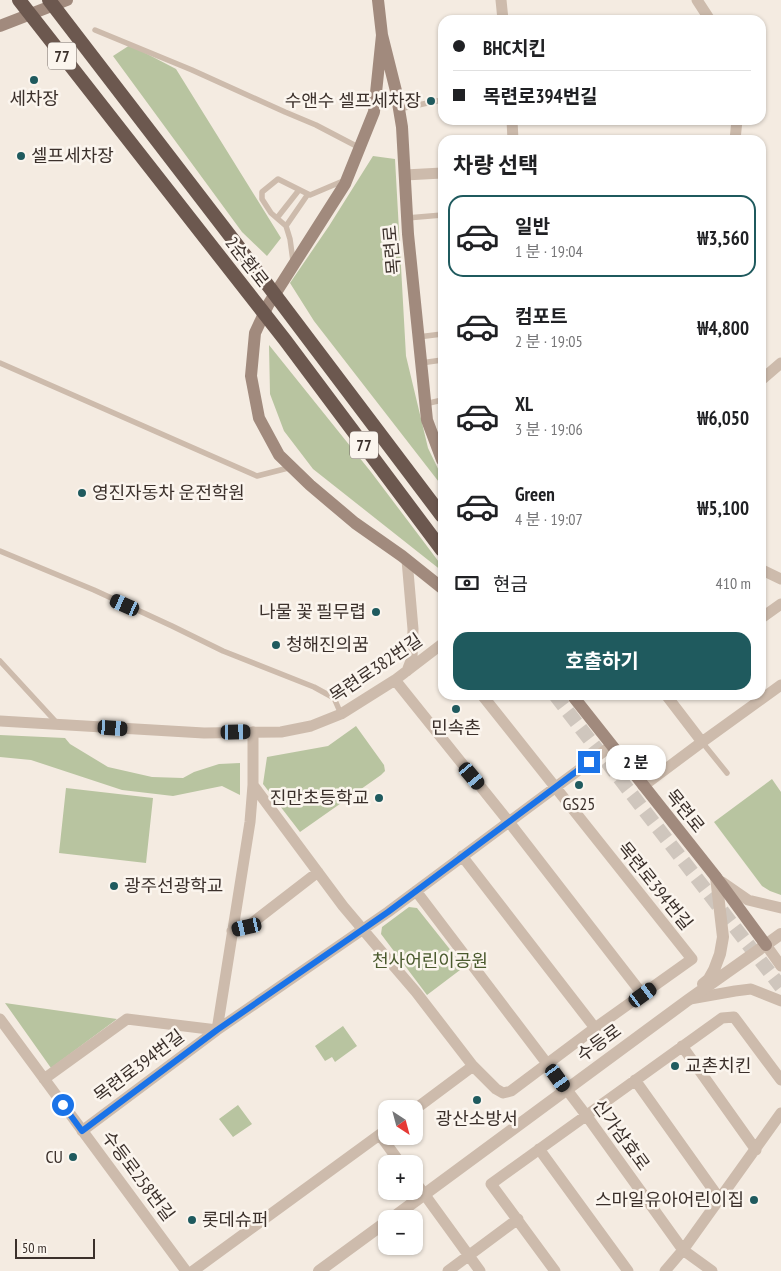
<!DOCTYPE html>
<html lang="ko">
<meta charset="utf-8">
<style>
body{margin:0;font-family:"PT Sans Narrow","Noto Sans KR",sans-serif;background:#f2f2f2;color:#202124;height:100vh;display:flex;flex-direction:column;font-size:19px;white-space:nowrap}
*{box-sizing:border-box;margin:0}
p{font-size:16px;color:#757577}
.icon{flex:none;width:28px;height:28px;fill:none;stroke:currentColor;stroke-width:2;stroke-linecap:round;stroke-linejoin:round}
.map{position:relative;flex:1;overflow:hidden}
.drawer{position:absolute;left:438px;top:135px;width:328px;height:565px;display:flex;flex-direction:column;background:#fff;border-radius:15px;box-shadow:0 1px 4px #0004}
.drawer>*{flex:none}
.guide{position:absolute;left:438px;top:15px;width:328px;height:110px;border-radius:15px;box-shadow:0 1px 4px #0004;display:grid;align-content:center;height:110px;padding:0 15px;background:#fff}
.needle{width:32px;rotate:144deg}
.tools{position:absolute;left:378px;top:1100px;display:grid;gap:10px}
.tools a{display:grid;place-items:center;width:45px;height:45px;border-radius:10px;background:#fff;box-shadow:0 1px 4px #0004;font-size:25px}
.scale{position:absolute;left:15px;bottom:12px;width:80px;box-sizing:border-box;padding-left:5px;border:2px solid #3b302b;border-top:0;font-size:14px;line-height:18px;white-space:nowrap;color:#3b302b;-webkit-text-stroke:4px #fbf5ee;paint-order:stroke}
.end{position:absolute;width:22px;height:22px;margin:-11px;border:6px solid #1a73e8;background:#fff;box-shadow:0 0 0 2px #fff}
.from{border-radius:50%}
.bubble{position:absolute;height:35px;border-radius:15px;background:#fff;box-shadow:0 1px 4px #0004;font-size:16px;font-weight:700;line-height:35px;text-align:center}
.car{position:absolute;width:15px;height:30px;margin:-15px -8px;border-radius:6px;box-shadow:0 0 4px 1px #0007;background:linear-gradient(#222 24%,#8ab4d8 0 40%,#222 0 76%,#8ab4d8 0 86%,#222 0)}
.guide b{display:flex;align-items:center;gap:18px;height:48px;font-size:19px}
.guide b+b{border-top:1px solid #e0e0e0}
.guide i{width:12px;height:12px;background:#202124}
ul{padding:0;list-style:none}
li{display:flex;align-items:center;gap:15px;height:82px;margin:0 10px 8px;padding:0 5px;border:2px solid transparent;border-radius:15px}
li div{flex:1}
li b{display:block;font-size:19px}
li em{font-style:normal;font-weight:700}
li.active{border-color:#1f5a5e}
li>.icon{width:45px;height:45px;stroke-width:1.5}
h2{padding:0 15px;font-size:22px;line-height:60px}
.pay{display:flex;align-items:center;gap:12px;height:55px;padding:0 15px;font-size:19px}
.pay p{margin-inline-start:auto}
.primary-button{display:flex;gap:10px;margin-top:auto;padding:10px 15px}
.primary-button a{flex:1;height:58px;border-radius:15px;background:#1f5a5e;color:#fff;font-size:20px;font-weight:700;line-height:58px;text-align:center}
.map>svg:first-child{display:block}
</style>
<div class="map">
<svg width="781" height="1271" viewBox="0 0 781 1271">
<rect width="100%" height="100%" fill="#f4ebe1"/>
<path fill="#b8c4a0" d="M 130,45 L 176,69 L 281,238 L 267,256 L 242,232 L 113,56 Z
M 373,156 L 395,159 L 406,356 L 428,448 L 442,477 L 442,486 L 314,321 L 290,283 L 329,226 Z
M 269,345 L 371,472 L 442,566 L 442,571 L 313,469 L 284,431 L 270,394 Z
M 356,726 L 384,765 L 385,771 L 381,775 L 300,832 L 263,784 L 267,757 L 328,746 Z
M 0,735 L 65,738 L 70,744 L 108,767 L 152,777 L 183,778 L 194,772 L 219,764 L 240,763 L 240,795 L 222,786 L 173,796 L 122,790 L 31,760 L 0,757 Z
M 772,779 L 781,792 L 781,895 L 770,891 L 762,886 L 714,822 Z
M 66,788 L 153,798 L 146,863 L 59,853 Z
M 409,907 L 417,908 L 464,967 L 427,995 L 381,934 L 382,927 Z
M 5,1003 L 117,1019 L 51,1068 Z
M 343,1026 L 357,1046 L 335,1062 L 332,1057 L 325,1061 L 315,1046 Z
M 238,1105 L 252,1124 L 233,1137 L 219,1119 Z"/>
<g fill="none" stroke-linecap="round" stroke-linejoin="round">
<path stroke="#cfc6bd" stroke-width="14" stroke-dasharray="14 7" stroke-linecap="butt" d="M 555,695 L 781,987"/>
<path stroke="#cdbbac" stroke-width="5.5" d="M 95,30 L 192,70 L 285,112 L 316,125 L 360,148
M 399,109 L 442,100
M 277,218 L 299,190
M 407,218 L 442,215
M 286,226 L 308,194
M 293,261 L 290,239 L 286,226 L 271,213 L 262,199 L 262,192 L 278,179 L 310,195 L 343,181
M 418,337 L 442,334
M 0,363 L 257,476 L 292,467
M 421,363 L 442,360
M 425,404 L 442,400
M 0,551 L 94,590 L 172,626 L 223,651 L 314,687 L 334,698 L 341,714
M 0,661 L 57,723
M 702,742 L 727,773"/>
<path stroke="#cdbbac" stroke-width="11" d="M 501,0 L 503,20
M 697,0 L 710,20
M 512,120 L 513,140
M 735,140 L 737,120
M 405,175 L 442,173
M 760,381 L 781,363
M 407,560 L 413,629 L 412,658 L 407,671
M 760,569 L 781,579
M 760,619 L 781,604
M 395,680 L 509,822 L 643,995
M 666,695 L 702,742
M 0,721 L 204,733 L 281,732 L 311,726 L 341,714 L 395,680 L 442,644
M 253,732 L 253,785 L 343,906 L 392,964 L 416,992 L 473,1066 L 496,1089 L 503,1093 L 511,1091 L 595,1028 L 692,959 L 482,695
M 643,786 L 702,742 L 781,685
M 462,856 L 595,1028
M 722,882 L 748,900 L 781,908
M 416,891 L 586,1115 L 683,1250 L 712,1271
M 232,931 L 247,927 L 318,872
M 766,945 L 781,966
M 690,999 L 735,991 L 751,989 L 781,1001
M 0,1019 L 186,1271
M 682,1046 L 756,1150
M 44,1079 L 127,1019 L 217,1030 L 250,822 L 253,785
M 635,1080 L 719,1198
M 414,1110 L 473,1066
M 82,1131 L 217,1030 L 388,912 L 611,746
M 380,1135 L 401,1164
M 539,1149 L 628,1271
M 414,1180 L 480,1271
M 193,1271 L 386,1130
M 448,1271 L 518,1219
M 555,1271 L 491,1184 L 722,1018 L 734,1017 L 781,1080
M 665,1271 L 683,1250 L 781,1113"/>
<path stroke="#cdbbac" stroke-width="12" d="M 703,984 L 709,979 L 714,970 L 720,954 L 723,937 L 716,877
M 391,1219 L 688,1000 L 781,934
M 319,1271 L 386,1222"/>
<path stroke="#a18a7d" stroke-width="12" d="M 378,0 L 382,35 L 396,91 L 402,127 L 408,234 L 427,420 L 442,460
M 0,26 L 67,0
M 382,35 L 374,112 L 345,184 L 268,305 L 255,333 L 251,376 L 259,418 L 279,455 L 310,485 L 355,523 L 402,556 L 442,588
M 572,695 L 716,877 L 766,945"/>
<path stroke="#6c584f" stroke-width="14" d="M 19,0 L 285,340 L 442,550
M 49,0 L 254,267 L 442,516"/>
</g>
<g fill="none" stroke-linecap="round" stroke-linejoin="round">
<path stroke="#1a73e8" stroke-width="6" d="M 63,1105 L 82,1131 L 217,1030 L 388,912 L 589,762"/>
</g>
<g fill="#1f5a5e" stroke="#fbf5ee" stroke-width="2">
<circle cx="34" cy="80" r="5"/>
<circle cx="431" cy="101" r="5"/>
<circle cx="21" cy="156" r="5"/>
<circle cx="82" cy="493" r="5"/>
<circle cx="376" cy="612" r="5"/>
<circle cx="276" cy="645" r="5"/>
<circle cx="456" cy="709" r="5"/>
<circle cx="579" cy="785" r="5"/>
<circle cx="379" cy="798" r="5"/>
<circle cx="114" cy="886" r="5"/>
<circle cx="675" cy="1066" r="5"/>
<circle cx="477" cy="1100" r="5"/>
<circle cx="73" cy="1157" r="5"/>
<circle cx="754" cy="1200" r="5"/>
<circle cx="192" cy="1220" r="5"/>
</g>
<g text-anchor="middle" stroke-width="5" stroke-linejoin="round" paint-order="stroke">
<g fill="#fbf5ee" stroke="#756b66" stroke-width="1">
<rect x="48" y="42.5" width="28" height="27" rx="4"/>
<rect x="350" y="431.5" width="28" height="27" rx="4"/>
</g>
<g font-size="16" font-weight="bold" fill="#3b302b">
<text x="62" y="62">77</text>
<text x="364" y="451">77</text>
</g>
<g font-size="18" fill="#3b302b" stroke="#fbf5ee" text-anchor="start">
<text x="34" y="105" text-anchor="middle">세차장</text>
<text x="421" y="107" text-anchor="end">수앤수 셀프세차장</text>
<text x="31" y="162">셀프세차장</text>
<text x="92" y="499">영진자동차 운전학원</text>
<text x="366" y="618" text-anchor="end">나물 꽃 필무렵</text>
<text x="286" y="651">청해진의꿈</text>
<text x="456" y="734" text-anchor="middle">민속촌</text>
<text x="369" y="804" text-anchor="end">진만초등학교</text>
<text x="579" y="810" text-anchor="middle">GS25</text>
<text x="124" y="892">광주선광학교</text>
<text x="685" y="1072">교촌치킨</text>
<text x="477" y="1125" text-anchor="middle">광산소방서</text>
<text x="63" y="1163" text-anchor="end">CU</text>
<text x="744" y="1206" text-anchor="end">스마일유아어린이집</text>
<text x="202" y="1226">롯데슈퍼</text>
</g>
<g font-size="18" fill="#3b302b" stroke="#fbf5ee">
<text transform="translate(392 250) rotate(-95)" y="6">목련로</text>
<text transform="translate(247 262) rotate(52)" y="6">2순환로</text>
<text transform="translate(376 668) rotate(-34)" y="6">목련로382번길</text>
<text transform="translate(685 811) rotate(51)" y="6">목련로</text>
<text transform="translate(655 886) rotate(51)" y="6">목련로394번길</text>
<text transform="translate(599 1043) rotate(-36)" y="6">수등로</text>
<text transform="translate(139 1066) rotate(-37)" y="6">목련로394번길</text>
<text transform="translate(621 1135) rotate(54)" y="6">신가삼효로</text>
<text transform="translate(138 1176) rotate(53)" y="6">수등로258번길</text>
</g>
<g font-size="18" fill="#4a5a2e" stroke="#fbf5ee">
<text x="430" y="967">천사어린이공원</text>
</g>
</g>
</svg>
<div class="tools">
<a><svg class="needle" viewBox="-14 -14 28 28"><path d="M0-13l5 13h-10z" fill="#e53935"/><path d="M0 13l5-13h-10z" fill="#757577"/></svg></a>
<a>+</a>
<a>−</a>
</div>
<div class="scale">50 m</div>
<i class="end from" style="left:63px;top:1105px"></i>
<i class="end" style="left:589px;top:762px"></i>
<div class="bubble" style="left:606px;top:745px;width:60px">2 분</div>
<i class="car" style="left:125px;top:605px;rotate:294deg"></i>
<i class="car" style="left:113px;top:728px;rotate:94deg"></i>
<i class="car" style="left:236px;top:732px;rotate:89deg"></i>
<i class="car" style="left:472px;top:776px;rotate:140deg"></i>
<i class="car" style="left:247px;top:927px;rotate:257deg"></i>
<i class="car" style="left:643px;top:995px;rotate:54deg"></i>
<i class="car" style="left:558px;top:1078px;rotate:144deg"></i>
<div class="guide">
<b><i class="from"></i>BHC치킨</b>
<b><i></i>목련로394번길</b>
</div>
<section class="drawer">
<h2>차량 선택</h2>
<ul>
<li class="active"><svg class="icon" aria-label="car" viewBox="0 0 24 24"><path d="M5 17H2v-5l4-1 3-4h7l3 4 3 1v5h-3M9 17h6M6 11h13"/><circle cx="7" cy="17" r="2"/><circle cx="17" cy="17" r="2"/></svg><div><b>일반</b><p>1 분 · 19:04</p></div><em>₩3,560</em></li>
<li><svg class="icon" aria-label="car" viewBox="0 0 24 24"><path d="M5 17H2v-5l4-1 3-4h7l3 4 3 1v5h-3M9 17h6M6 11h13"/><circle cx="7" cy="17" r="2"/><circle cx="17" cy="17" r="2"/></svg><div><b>컴포트</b><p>2 분 · 19:05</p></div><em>₩4,800</em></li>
<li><svg class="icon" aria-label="car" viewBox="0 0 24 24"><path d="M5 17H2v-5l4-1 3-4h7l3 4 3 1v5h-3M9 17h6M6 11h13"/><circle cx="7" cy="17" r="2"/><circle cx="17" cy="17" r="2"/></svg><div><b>XL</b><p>3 분 · 19:06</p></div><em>₩6,050</em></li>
<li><svg class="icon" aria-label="car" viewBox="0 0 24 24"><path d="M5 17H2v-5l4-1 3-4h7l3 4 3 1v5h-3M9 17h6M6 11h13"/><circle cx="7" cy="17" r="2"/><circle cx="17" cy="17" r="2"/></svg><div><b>Green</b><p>4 분 · 19:07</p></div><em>₩5,100</em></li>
</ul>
<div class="pay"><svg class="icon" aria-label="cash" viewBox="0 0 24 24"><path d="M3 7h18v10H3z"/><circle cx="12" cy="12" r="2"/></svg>현금<p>410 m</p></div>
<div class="primary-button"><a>호출하기</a></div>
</section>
</div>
